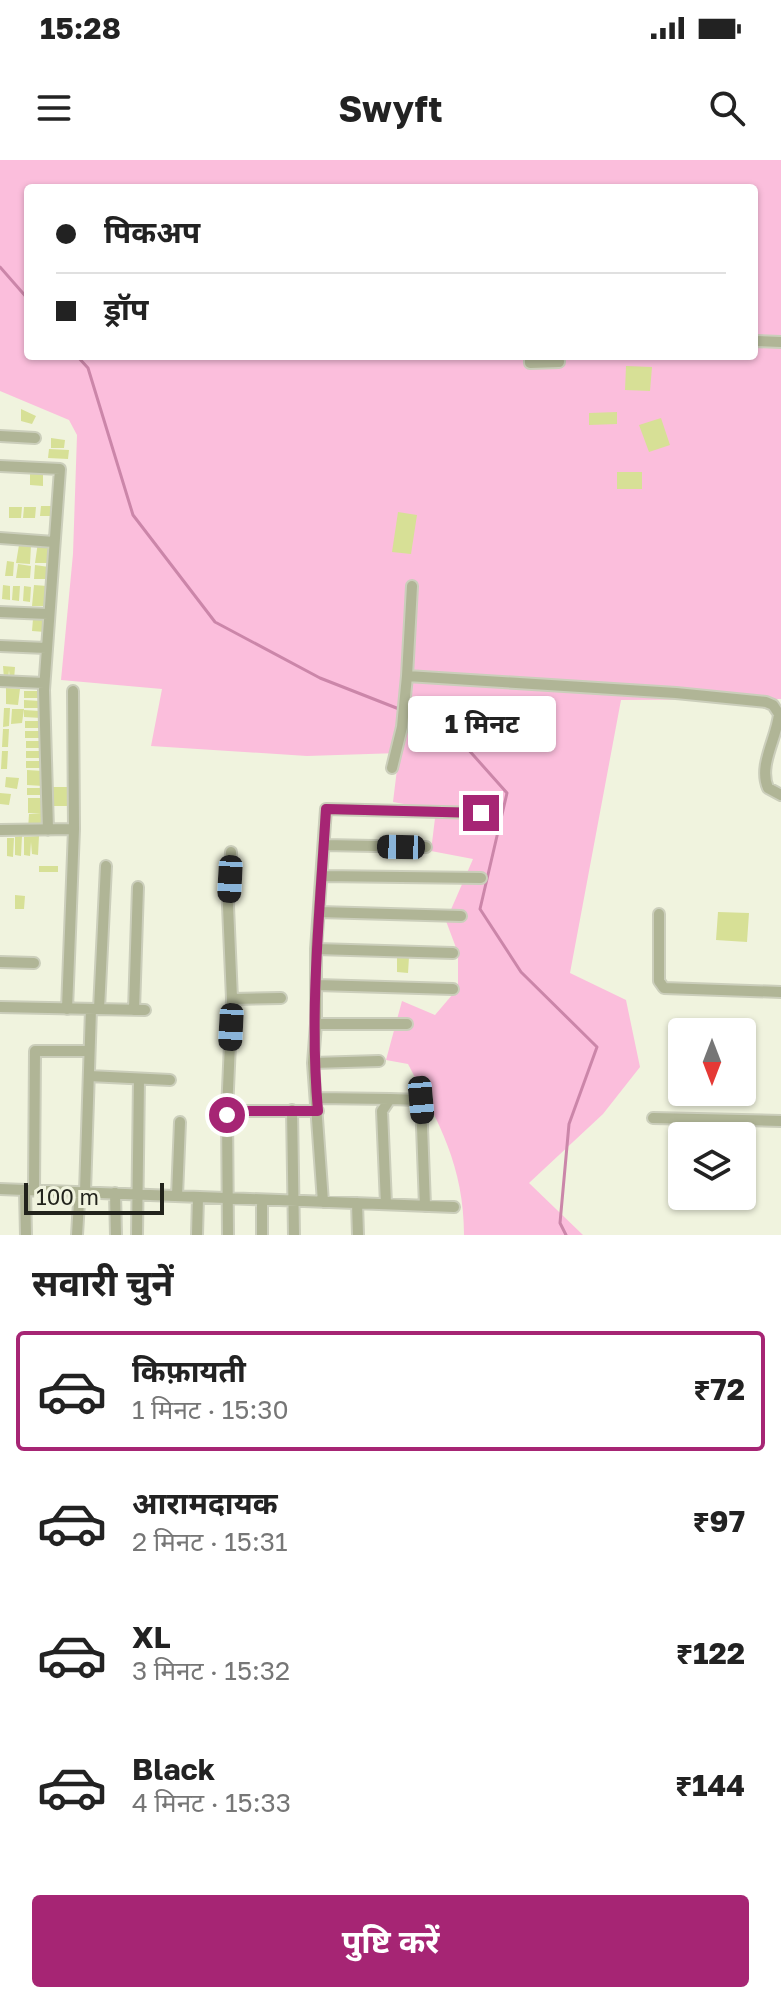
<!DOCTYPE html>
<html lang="hi">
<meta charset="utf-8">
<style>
body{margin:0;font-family:"Golos Text","Noto Sans Devanagari",sans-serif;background:#f2f2f2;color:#222;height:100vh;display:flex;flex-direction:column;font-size:30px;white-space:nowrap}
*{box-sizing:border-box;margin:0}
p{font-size:26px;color:#767676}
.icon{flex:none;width:44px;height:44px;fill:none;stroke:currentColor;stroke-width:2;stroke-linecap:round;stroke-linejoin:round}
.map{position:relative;height:1075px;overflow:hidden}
.drawer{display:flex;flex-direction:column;background:#fff;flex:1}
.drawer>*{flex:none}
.hud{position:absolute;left:24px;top:24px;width:734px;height:176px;border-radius:8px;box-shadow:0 2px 6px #0004;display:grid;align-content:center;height:176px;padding:0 32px;background:#fff}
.needle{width:52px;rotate:180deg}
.fabs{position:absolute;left:668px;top:858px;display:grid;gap:16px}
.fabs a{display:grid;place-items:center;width:88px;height:88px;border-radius:8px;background:#fff;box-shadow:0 2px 6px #0004;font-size:40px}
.scale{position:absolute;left:24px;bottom:20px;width:140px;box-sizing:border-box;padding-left:8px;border:4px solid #22231c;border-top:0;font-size:22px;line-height:28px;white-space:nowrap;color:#22231c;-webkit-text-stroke:6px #f0f3de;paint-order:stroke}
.end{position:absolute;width:36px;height:36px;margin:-18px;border:10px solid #a62574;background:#fff;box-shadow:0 0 0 4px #fff}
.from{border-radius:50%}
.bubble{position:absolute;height:56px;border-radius:8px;background:#fff;box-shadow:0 2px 6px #0004;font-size:26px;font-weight:700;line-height:56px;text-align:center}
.car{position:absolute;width:24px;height:48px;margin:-24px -12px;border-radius:10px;box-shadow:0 0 6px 2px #0007;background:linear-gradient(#222 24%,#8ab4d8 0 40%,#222 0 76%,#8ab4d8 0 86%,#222 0)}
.hud b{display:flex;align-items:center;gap:28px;height:76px;font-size:30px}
.hud b+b{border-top:2px solid #e0e0e0}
.hud i{width:20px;height:20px;background:#222}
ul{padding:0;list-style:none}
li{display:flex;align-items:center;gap:24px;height:120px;margin:0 16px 12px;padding:0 16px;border:4px solid transparent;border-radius:8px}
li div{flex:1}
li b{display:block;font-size:30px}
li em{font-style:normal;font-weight:700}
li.current{border-color:#a62574}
li>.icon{width:72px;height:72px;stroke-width:1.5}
h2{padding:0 32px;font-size:36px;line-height:96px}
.cta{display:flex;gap:16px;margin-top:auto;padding:16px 32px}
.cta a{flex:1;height:92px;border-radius:8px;background:#a62574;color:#fff;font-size:32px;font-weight:700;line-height:92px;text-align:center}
.status{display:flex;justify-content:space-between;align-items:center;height:56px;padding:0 40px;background:#fff;direction:ltr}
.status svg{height:22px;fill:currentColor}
header{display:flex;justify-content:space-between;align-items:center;height:104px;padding:0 32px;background:#fff;font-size:36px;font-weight:700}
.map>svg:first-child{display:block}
</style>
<div class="status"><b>15:28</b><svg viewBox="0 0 49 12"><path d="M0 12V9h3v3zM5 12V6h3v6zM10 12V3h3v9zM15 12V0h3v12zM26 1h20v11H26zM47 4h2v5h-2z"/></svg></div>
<header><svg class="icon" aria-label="menu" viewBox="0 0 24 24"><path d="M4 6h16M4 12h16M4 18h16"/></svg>Swyft<svg class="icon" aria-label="search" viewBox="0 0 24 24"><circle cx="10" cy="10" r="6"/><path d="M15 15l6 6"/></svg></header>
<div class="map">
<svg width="781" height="1075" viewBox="0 0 781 1075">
<rect width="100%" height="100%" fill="#f0f3de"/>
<path fill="#fbbedc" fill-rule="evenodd" d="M 0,0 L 781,0 L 781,539 L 621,540 L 570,813 L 626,840 L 640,907 L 603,954 L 529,1023 L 583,1075 L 464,1075 C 464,1006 439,963 408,904 L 386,900 L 402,841 L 435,855 L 458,828 L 458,793 L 446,761 L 473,699 L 431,691 L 436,650 L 393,642 L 399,593 L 307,596 L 151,586 L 162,529 L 61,520 L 73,394 L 77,275 L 69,260 L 0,231 ZM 28,28 L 754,28 L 754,196 L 28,196 Z"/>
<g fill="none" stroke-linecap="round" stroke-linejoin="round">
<path stroke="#cb86a9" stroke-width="3" d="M 0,107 L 28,139
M 77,196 L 88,208 L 133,355 L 215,462 L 320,518 L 450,569 L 507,633 L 480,749 L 521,812 L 597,887 L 569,964 L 560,1063 L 566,1075"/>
</g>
<path fill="#d7e096" d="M 626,206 L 652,207 L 650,231 L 625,230 Z
M 21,249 L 36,256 L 32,264 L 21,261 Z
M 617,252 L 617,264 L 589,265 L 589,253 Z
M 661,258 L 670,285 L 649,292 L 639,265 Z
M 51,278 L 65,280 L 64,288 L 51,288 Z
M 49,289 L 69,290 L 68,299 L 48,298 Z
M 30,312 L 43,313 L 43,326 L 30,325 Z
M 617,312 L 642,312 L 642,329 L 617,329 Z
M 41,346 L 53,346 L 52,356 L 40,356 Z
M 9,347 L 22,347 L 21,358 L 9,358 Z
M 24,347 L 36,347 L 35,358 L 23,358 Z
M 398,352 L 417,355 L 411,394 L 392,392 Z
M 38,382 L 51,383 L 50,403 L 35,403 Z
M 19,385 L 31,385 L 30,404 L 16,403 Z
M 7,401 L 14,402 L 13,416 L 5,416 Z
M 18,404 L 31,406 L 30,418 L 16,418 Z
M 35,405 L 49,407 L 48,419 L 34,419 Z
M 3,425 L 10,426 L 10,440 L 2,439 Z
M 34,425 L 47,426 L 46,446 L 32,446 Z
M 13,426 L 20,426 L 19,441 L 12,440 Z
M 24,426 L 31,427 L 30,442 L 23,441 Z
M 33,459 L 46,460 L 45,472 L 32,471 Z
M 3,506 L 15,507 L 14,520 L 10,519 L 9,510 L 8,520 L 4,519 Z
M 6,528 L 20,529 L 18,545 L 6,544 Z
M 24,531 L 40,531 L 40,538 L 24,538 Z
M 24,540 L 40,541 L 40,548 L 24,548 Z
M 4,548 L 10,548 L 9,566 L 3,567 Z
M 12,549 L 24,549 L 22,563 L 11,564 Z
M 24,550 L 40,551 L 41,558 L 24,557 Z
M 25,561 L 41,561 L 42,568 L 25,568 Z
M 3,569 L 9,569 L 8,587 L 2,587 Z
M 25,571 L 41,571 L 41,578 L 25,578 Z
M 26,581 L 42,581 L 42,588 L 26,588 Z
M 2,591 L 8,591 L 7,609 L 1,609 Z
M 26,591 L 43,591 L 43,598 L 26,598 Z
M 26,601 L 42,601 L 43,608 L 26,608 Z
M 27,610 L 43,611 L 43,626 L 27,625 Z
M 6,617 L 19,618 L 17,629 L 5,627 Z
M 49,627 L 73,627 L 73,646 L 50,646 Z
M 27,628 L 43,628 L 43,635 L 27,635 Z
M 0,633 L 11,634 L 9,645 L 0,644 Z
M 28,638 L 44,638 L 45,669 L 28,669 L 29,654 L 41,653 L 28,653 Z
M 22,676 L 21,696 L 15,695 L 15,677 Z
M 39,676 L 38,695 L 32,694 L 31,682 L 30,696 L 24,695 L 24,677 Z
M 7,678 L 14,678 L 13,697 L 7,696 Z
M 39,706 L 58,706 L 58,712 L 39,712 Z
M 15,735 L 25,736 L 24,749 L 15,749 Z
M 718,752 L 749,753 L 747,782 L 716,780 Z
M 397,796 L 409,797 L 408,813 L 397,812 Z"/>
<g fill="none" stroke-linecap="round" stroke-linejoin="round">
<defs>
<path id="minor" d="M 754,181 L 781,182
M 530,196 L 530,203 L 559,202 L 558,196
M 0,276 L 35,278
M 0,306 L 60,309 L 44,530 L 48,670
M 0,378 L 54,382
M 412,426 L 407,516 L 676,533 L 766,542 L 773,545 L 779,554 C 777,578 758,605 768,628 L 781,635
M 0,452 L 48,454
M 0,486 L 46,488
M 0,521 L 44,523
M 392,608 L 402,567 L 407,516
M 0,670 L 74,669
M 324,685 L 426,687
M 322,716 L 481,718
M 319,752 L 461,756
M 659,754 L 659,821 L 664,828 L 781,832
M 316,789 L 453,793
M 0,802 L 34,803
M 317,825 L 453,829
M 232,839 L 281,838
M 0,847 L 145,850
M 67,849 L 74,669 L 73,531
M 99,849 L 106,706
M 134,850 L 138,727
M 316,864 L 407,864
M 313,903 L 379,901
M 89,916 L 170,920
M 317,938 L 390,939
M 292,950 L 294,1075
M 227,951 L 318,951
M 653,958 L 781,961
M 0,1029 L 454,1047
M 25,1030 L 26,1075
M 34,1030 L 35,891 L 89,891
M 115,1033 L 116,1075
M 177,1036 L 180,962
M 323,1042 L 313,903 L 316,864 L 316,789 L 326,649 L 481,653
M 357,1043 L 358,1075
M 386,1044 L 382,951 L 390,939 L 421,940 L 425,1046
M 77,1075 L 79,1042 L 85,1032 L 91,849
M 137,1075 L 139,919
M 197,1075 L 198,1037
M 228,1075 L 227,951 L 232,839 L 228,746 L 231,692
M 262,1075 L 262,1040"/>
</defs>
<use href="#minor" stroke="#cbcebb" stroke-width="14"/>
<use href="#minor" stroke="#b0b596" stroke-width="10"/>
</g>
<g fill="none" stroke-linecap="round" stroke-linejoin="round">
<path stroke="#a62574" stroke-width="10" d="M 227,955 L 227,951 L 318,951 C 309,851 320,750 326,649 L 481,653"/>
</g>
</svg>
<div class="fabs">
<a><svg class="needle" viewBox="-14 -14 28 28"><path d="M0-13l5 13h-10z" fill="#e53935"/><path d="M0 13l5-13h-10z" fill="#767676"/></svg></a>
<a><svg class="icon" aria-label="layers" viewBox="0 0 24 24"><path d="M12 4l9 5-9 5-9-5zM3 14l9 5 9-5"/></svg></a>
</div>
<div class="scale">100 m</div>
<i class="end from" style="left:227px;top:955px"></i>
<i class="end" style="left:481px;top:653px"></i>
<div class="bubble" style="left:408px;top:536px;width:148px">1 मिनट</div>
<i class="car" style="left:401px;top:687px;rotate:271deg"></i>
<i class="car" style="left:230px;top:719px;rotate:183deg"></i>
<i class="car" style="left:231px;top:867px;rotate:183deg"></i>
<i class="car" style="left:421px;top:940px;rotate:175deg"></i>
<div class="hud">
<b><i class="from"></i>पिकअप</b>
<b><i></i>ड्रॉप</b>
</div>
</div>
<section class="drawer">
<h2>सवारी चुनें</h2>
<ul>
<li class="current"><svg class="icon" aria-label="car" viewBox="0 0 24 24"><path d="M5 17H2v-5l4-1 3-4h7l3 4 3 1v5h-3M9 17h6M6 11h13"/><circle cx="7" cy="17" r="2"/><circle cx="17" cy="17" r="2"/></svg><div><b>किफ़ायती</b><p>1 मिनट · 15:30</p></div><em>₹72</em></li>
<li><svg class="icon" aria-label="car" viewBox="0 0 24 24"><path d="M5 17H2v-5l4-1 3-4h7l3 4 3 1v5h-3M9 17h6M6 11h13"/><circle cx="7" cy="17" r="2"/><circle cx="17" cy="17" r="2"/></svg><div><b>आरामदायक</b><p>2 मिनट · 15:31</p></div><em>₹97</em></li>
<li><svg class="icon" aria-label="car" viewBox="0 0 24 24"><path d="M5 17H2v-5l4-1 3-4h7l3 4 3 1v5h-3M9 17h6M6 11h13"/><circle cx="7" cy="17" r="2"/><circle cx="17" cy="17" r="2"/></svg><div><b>XL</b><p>3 मिनट · 15:32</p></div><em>₹122</em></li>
<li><svg class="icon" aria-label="car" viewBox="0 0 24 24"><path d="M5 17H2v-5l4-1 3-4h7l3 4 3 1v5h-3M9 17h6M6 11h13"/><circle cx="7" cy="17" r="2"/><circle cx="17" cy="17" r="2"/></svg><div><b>Black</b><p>4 मिनट · 15:33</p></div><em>₹144</em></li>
</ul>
<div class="cta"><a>पुष्टि करें</a></div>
</section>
